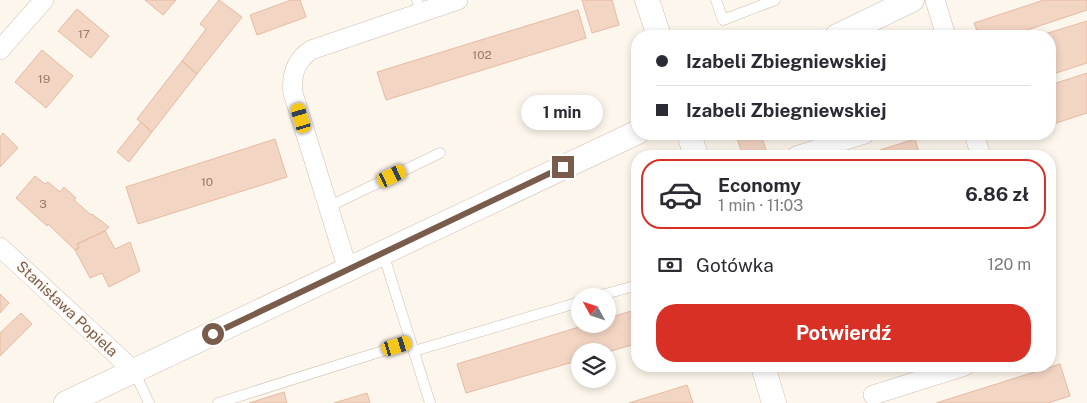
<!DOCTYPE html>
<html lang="pl">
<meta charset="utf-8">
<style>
body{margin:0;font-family:"Public Sans",sans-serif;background:#f2f2f3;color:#2b2b33;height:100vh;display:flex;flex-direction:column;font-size:19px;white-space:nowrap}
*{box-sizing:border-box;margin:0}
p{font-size:16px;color:#7c7c81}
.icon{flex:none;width:28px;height:28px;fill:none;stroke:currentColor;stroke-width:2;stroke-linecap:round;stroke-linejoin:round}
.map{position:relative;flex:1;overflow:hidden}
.drawer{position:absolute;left:631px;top:150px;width:425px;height:222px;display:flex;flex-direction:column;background:#fff;border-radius:20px;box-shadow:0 2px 8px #0003}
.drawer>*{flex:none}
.guide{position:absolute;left:631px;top:30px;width:425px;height:110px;border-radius:20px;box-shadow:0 2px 8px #0003;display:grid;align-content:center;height:110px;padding:0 25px;background:#fff}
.needle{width:32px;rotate:310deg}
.tools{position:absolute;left:571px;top:288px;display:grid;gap:10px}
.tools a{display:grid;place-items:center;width:45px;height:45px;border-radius:50%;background:#fff;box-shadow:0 2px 8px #0003;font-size:25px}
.end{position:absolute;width:22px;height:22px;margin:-11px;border:6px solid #7a5c4d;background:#fff;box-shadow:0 0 0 2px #fff}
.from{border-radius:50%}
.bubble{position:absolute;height:35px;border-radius:18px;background:#fff;box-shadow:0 2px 8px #0003;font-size:16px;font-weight:700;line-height:35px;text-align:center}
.car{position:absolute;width:15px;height:30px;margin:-15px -8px;border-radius:6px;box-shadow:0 0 4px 1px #0007;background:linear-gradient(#f5c518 24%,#345 0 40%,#f5c518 0 76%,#345 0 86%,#f5c518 0)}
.guide b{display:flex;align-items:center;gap:18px;height:48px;font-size:19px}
.guide b+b{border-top:1px solid #e1e1e2}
.guide i{width:12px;height:12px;background:#2b2b33}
ul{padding:9px 0 0;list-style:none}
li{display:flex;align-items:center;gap:15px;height:70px;margin:0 10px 8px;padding:0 15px;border:2px solid #e1e1e2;border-radius:20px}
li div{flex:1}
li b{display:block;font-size:19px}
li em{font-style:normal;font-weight:700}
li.selected{border-color:#d93025}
li>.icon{width:45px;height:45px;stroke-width:1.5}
.pay{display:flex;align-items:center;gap:12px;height:55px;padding:0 25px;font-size:19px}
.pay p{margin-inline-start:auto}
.cta{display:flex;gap:10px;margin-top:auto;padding:10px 25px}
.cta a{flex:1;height:58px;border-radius:20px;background:#d93025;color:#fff;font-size:20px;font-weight:700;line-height:58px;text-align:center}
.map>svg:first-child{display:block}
</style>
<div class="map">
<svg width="1087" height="403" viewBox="0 0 1087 403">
<rect width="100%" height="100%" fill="#fdf6ec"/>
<path fill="#f3d5c3" stroke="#e6bba3" d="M 145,0 L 176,0 L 163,15 Z
M 219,0 L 242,17 L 197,74 L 182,61 L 206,29 L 200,24 Z
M 291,0 L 300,0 L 306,17 L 257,35 L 250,15 Z
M 582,0 L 612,0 L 619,25 L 592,33 Z
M 1044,0 L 1087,0 L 1087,10 L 1009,36 L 979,36 L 974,23 Z
M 77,9 L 109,36 L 91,58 L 58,31 Z
M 578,10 L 586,38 L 386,100 L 377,72 Z
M 1087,21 L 1087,63 L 1050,75 L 1050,36 L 1038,36 Z
M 42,50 L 73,76 L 46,108 L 15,82 Z
M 182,61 L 197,74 L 152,132 L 137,119 Z
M 1087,73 L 1087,113 L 1050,125 L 1050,85 Z
M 141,122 L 152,132 L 129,162 L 117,152 Z
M 3,133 L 18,148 L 0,167 L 0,137 Z
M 750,134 L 761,134 L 766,150 L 743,156 L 737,138 Z
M 275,139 L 287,177 L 138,224 L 126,187 Z
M 915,139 L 920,156 L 861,156 Z
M 35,176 L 45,184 L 48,182 L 60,192 L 64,187 L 76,198 L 74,200 L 91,215 L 92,214 L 109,227 L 105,231 L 77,244 L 79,248 L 75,250 L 48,224 L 47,226 L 16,198 Z
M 105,231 L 115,249 L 130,242 L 140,271 L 109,287 L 102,273 L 90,278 L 75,250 L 79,248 L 77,244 Z
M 0,294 L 9,303 L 0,313 Z
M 638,309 L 638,343 L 608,352 L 580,351 L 580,360 L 466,393 L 457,364 L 589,324 L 608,324 L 608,318 Z
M 21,313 L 32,324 L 0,356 L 0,333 Z
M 1060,364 L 1070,396 L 1048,403 L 936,403 Z
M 687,385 L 693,403 L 629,403 Z
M 284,392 L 287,403 L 249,403 Z
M 367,393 L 370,403 L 334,403 Z"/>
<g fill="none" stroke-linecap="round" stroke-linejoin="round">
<defs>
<path id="service" d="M 417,0 L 421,12
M 716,0 L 723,20 L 775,0
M 328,207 L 440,153
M 383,253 L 430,403
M 598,296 L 638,285
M 414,351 L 580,302
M 134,371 L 149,403
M 218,403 L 411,342"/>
<path id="minor" d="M 935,0 L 946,36
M 0,50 L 44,0
M 974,134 L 981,156
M 796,156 L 865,134
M 0,247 L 134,371
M 348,270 L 293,93 C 291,75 295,61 311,50 L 458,0
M 873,395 L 965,366"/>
<path id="tertiary" d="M 647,0 L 659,36
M 837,36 L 912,0
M 689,134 L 696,156
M 763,366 L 774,403
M 66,403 L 638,132"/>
</defs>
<use href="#service" stroke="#d1beb0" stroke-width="11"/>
<use href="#minor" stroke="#d1beb0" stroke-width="20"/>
<use href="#tertiary" stroke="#d1beb0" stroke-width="25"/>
<use href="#service" stroke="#fff" stroke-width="10"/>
<use href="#minor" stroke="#fff" stroke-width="19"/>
<use href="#tertiary" stroke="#fff" stroke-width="24"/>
</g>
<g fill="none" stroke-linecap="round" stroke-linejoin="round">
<path stroke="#7a5c4d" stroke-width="6" d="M 213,334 L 563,167"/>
</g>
<g text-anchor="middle" stroke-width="4" stroke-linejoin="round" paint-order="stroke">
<g font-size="12" fill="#987a6a">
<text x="84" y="38">17</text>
<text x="482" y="59">102</text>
<text x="44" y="83">19</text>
<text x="207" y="186">10</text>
<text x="43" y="208">3</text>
</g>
<g font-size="15" fill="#7a5c4d" stroke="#fffaf3">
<text transform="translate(67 309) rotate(43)" y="5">Stanisława Popiela</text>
</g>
</g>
</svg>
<div class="tools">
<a><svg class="needle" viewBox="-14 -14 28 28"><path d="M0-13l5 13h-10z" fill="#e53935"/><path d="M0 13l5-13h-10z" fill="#7c7c81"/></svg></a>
<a><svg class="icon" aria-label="layers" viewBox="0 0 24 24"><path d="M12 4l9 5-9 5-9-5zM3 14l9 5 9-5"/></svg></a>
</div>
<i class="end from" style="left:213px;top:334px"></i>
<i class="end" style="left:563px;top:167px"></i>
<div class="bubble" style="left:521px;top:95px;width:82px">1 min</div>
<i class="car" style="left:301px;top:118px;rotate:343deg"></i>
<i class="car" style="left:392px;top:176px;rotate:64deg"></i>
<i class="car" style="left:397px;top:346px;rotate:73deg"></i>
<div class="guide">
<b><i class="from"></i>Izabeli Zbiegniewskiej</b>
<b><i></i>Izabeli Zbiegniewskiej</b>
</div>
<section class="drawer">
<ul>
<li class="selected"><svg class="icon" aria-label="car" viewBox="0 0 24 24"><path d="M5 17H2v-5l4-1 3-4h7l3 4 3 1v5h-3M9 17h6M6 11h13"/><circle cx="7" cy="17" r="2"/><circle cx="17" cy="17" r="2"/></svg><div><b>Economy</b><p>1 min · 11:03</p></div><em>6.86 zł</em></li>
</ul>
<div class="pay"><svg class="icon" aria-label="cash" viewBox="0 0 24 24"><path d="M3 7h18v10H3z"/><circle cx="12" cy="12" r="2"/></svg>Gotówka<p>120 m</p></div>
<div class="cta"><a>Potwierdź</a></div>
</section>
</div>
